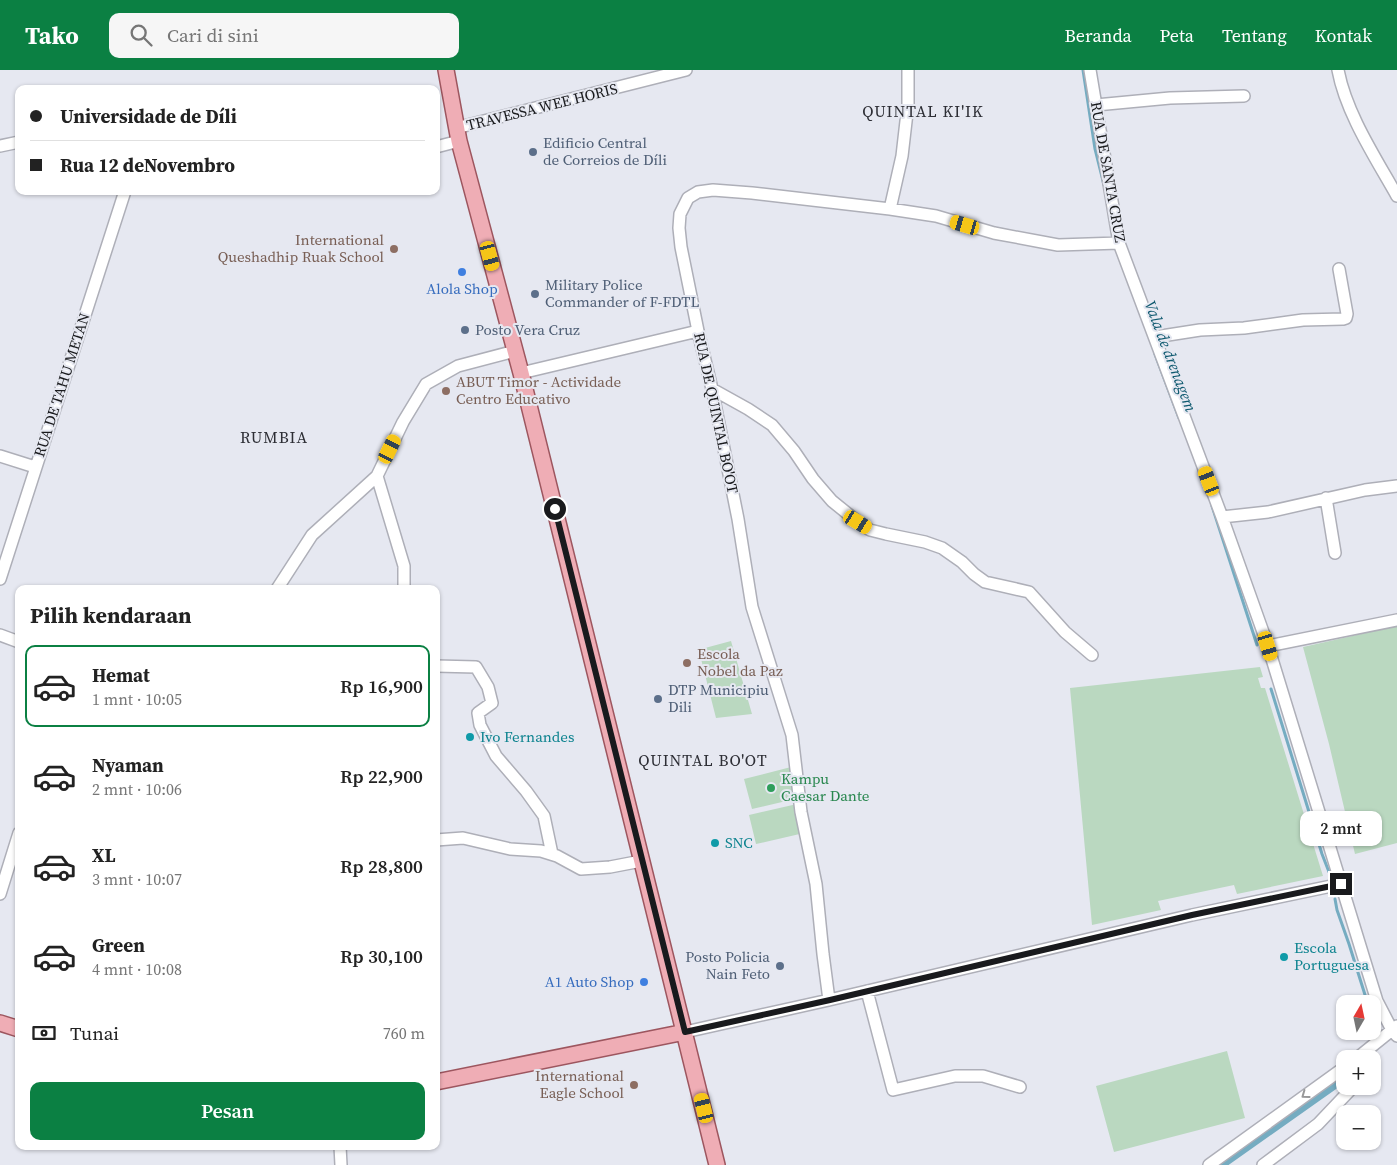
<!DOCTYPE html>
<html lang="id">
<meta charset="utf-8">
<style>
body{margin:0;font-family:"Source Serif 4",serif;background:#f6f6f6;color:#222;height:100vh;display:flex;flex-direction:column;font-size:19px;white-space:nowrap}
*{box-sizing:border-box;margin:0}
p{font-size:16px;color:#767676}
.icon{flex:none;width:28px;height:28px;fill:none;stroke:currentColor;stroke-width:2;stroke-linecap:round;stroke-linejoin:round}
.map{position:relative;flex:1;overflow:hidden}
.panel{position:absolute;left:15px;top:515px;width:425px;height:565px;display:flex;flex-direction:column;background:#fff;border-radius:10px;box-shadow:0 1px 4px #0004}
.panel>*{flex:none}
.banner{position:absolute;left:15px;top:15px;width:425px;height:110px;border-radius:10px;box-shadow:0 1px 4px #0004;display:grid;align-content:center;height:110px;padding:0 15px;background:#fff}
.needle{width:32px;rotate:9deg}
.controls{position:absolute;left:1336px;top:925px;display:grid;gap:10px}
.controls a{display:grid;place-items:center;width:45px;height:45px;border-radius:10px;background:#fff;box-shadow:0 1px 4px #0004;font-size:25px}
.end{position:absolute;width:22px;height:22px;margin:-11px;border:6px solid #191a1d;background:#fff;box-shadow:0 0 0 2px #fff}
.from{border-radius:50%}
.bubble{position:absolute;height:35px;border-radius:10px;background:#fff;box-shadow:0 1px 4px #0004;font-size:16px;font-weight:600;line-height:35px;text-align:center}
.car{position:absolute;width:15px;height:30px;margin:-15px -8px;border-radius:6px;box-shadow:0 0 4px 1px #0007;background:linear-gradient(#f5c518 24%,#345 0 40%,#f5c518 0 76%,#345 0 86%,#f5c518 0)}
.banner b{display:flex;align-items:center;gap:18px;height:48px;font-size:19px}
.banner b+b{border-top:1px solid #e0e0e0}
.banner i{width:12px;height:12px;background:#222}
ul{padding:0;list-style:none}
li{display:flex;align-items:center;gap:15px;height:82px;margin:0 10px 8px;padding:0 5px;border:2px solid transparent;border-radius:10px}
li div{flex:1}
li b{display:block;font-size:19px}
li em{font-style:normal;font-weight:600}
li.on{border-color:#0b8043}
li>.icon{width:45px;height:45px;stroke-width:1.5}
h2{padding:0 15px;font-size:22px;line-height:60px}
.pay{display:flex;align-items:center;gap:12px;height:55px;padding:0 15px;font-size:19px}
.pay p{margin-inline-start:auto}
.cta{display:flex;gap:10px;margin-top:auto;padding:10px 15px}
.cta a{flex:1;height:58px;border-radius:10px;background:#0b8043;color:#fff;font-size:20px;font-weight:600;line-height:58px;text-align:center}
header{display:flex;align-items:center;gap:30px;box-sizing:border-box;height:70px;padding:0 25px;background:#0b8043;color:#fff}
header strong{font-size:24px}
nav{display:flex;gap:28px;margin-inline-start:auto;font-size:18px}
.search{width:350px;height:45px;background:#f6f6f6;display:flex;align-items:center;gap:12px;box-sizing:border-box;padding:0 18px;border-radius:10px;color:#767676;font-size:19px}
.map>svg:first-child{display:block}
</style>
<header>
<strong>Tako</strong>
<div class="search"><svg class="icon" aria-label="search" viewBox="0 0 24 24"><circle cx="10" cy="10" r="6"/><path d="M15 15l6 6"/></svg>Cari di sini</div>
<nav><a>Beranda</a><a>Peta</a><a>Tentang</a><a>Kontak</a></nav>
</header>
<div class="map">
<svg width="1397" height="1095" viewBox="0 0 1397 1095">
<rect width="100%" height="100%" fill="#e6e8f1"/>
<path fill="#bad8c0" d="M 1397,556 L 1397,773 L 1355,784 L 1329,674 L 1303,577 Z
M 731,571 L 752,644 L 716,648 L 699,581 L 706,580 L 705,578 Z
M 1260,597 L 1263,607 L 1258,608 L 1261,618 L 1265,618 L 1323,806 L 1237,824 L 1234,815 L 1158,831 L 1161,840 L 1092,855 L 1070,618 Z
M 791,697 L 799,728 L 752,739 L 744,709 Z
M 797,734 L 804,763 L 756,774 L 749,745 Z
M 1227,981 L 1245,1048 L 1114,1082 L 1096,1016 Z"/>
<g fill="none" stroke-linecap="round" stroke-linejoin="round">
<path stroke="#75acc1" stroke-width="3" d="M 1083,0 L 1095,79 L 1104,115
M 1155,284 L 1179,348
M 1212,436 L 1257,575
M 1271,619 L 1322,784 L 1329,802
M 1335,829 L 1337,840 L 1349,874 L 1366,928"/>
<path stroke="#75acc1" stroke-width="11" d="M 1219,1095 L 1345,1006"/>
<defs>
<path id="minor" d="M 1090,0 L 1119,173 L 1222,447 L 1268,576 L 1377,931 L 1392,960 L 1397,966
M 1338,0 C 1346,43 1375,87 1397,126
M 1096,35 L 1170,28 L 1244,26
M 456,58 L 686,0
M 0,76 L 19,72
M 436,77 L 459,71
M 890,139 L 902,86 L 908,34 L 908,0
M 1155,267 L 1200,260 L 1244,258 L 1303,250 L 1343,249 L 1346,248 L 1347,244 L 1339,199
M 521,303 L 698,261
M 712,319 L 748,339 L 772,355 L 794,381 L 813,409 L 832,431 L 858,452 L 870,460 L 886,464 L 925,472 L 942,478 L 962,492 L 974,504 L 985,512 L 1029,522 L 1065,562 L 1092,585
M 0,386 L 35,397
M 377,406 L 404,496 L 404,519
M 1326,428 L 1335,483
M 1222,447 L 1268,442 L 1365,420 L 1397,416
M 0,509 L 125,121
M 277,519 L 312,465 L 377,406 L 403,352 L 426,314 L 458,296 L 515,281
M 0,565 L 19,572
M 1268,576 L 1397,550
M 436,596 L 476,597 L 488,617 L 492,633 L 478,643 L 480,655 L 496,686 L 526,721 L 544,746 L 552,784
M 436,770 L 463,768 L 510,779 L 541,781 L 557,786 L 581,799 L 610,797 L 636,792
M 0,824 L 19,763
M 867,921 L 893,1020 L 955,1006 L 983,1006 L 1020,1017
M 829,930 L 823,884 L 816,814 L 801,742 L 792,665 L 752,537 L 738,449 L 712,319 L 698,261 L 681,177 L 679,158 L 680,144 L 688,128 L 698,122 L 713,120 L 752,123 L 890,139 L 936,146 L 994,163 L 1058,175 L 1119,173
M 685,962 L 829,930 L 1192,845 L 1341,814
M 1356,989 L 1397,956
M 340,1076 L 341,1095
M 1209,1095 L 1345,997
M 1263,1095 L 1318,1054 L 1354,1016"/>
<path id="major" d="M 446,0 L 459,71 L 521,303 L 717,1095
M 0,953 L 19,959
M 436,1012 L 685,962"/>
</defs>
<use href="#minor" stroke="#aeafb8" stroke-width="14"/>
<use href="#major" stroke="#9d565f" stroke-width="18"/>
<use href="#minor" stroke="#fff" stroke-width="11"/>
<use href="#major" stroke="#efadb5" stroke-width="15"/>
</g>
<defs><path id="oneway-chevron" d="M-2-3.5L2.5 0L-2 3.5" fill="none" stroke-width="1.6" stroke-linecap="round" stroke-linejoin="round" transform="scale(1.25)"/></defs>
<use stroke="#989899" href="#oneway-chevron" transform="translate(1305 1025) rotate(144)"/>
<g fill="none" stroke-linecap="round" stroke-linejoin="round">
<path stroke="#191a1d" stroke-width="6" d="M 555,439 L 685,962 L 830,930 L 1192,845 L 1341,814"/>
</g>
<g fill="#5c6f8a" stroke="#e6e8f1" stroke-width="2">
<circle cx="533" cy="82" r="5"/>
<circle cx="535" cy="224" r="5"/>
<circle cx="465" cy="260" r="5"/>
<circle cx="658" cy="629" r="5"/>
<circle cx="780" cy="896" r="5"/>
</g>
<g fill="#8d6e63" stroke="#e6e8f1" stroke-width="2">
<circle cx="394" cy="179" r="5"/>
<circle cx="446" cy="321" r="5"/>
<circle cx="687" cy="593" r="5"/>
<circle cx="634" cy="1015" r="5"/>
</g>
<g fill="#3f7fe0" stroke="#e6e8f1" stroke-width="2">
<circle cx="462" cy="202" r="5"/>
<circle cx="644" cy="912" r="5"/>
</g>
<g fill="#0f9aa8" stroke="#e6e8f1" stroke-width="2">
<circle cx="470" cy="667" r="5"/>
<circle cx="715" cy="773" r="5"/>
<circle cx="1284" cy="887" r="5"/>
</g>
<circle fill="#2e9e5b" stroke="#e6e8f1" stroke-width="2" cx="771" cy="718" r="5"/>
<g text-anchor="middle" stroke-width="4" stroke-linejoin="round" paint-order="stroke">
<g font-size="15" fill="#191a1d" stroke="#e6e8f1">
<text transform="translate(542 37) rotate(-14)" y="5">TRAVESSA WEE HORIS</text>
<text transform="translate(1108 102) rotate(80)" y="5">RUA DE SANTA CRUZ</text>
<text transform="translate(62 315) rotate(-72)" y="5">RUA DE TAHU METAN</text>
<text transform="translate(716 343) rotate(78)" y="5">RUA DE QUINTAL BO'OT</text>
</g>
<g font-size="15" fill="#4e5e75" stroke="#e6e8f1" text-anchor="start">
<text x="543" y="78">Edificio Central<tspan x="543" dy="17">de Correios de Díli</tspan></text>
<text x="545" y="220">Military Police<tspan x="545" dy="17">Commander of F-FDTL</tspan></text>
<text x="475" y="265">Posto Vera Cruz</text>
<text x="668" y="625">DTP Municipiu<tspan x="668" dy="17">Dili</tspan></text>
<text x="770" y="892" text-anchor="end">Posto Policia<tspan x="770" dy="17">Nain Feto</tspan></text>
</g>
<g font-size="15" fill="#785e54" stroke="#e6e8f1" text-anchor="end">
<text x="384" y="175">International<tspan x="384" dy="17">Queshadhip Ruak School</tspan></text>
<text x="456" y="317" text-anchor="start">ABUT Timor - Actividade<tspan x="456" dy="17">Centro Educativo</tspan></text>
<text x="697" y="589" text-anchor="start">Escola<tspan x="697" dy="17">Nobel da Paz</tspan></text>
<text x="624" y="1011">International<tspan x="624" dy="17">Eagle School</tspan></text>
</g>
<g font-size="15" fill="#366cbe" stroke="#e6e8f1">
<text x="462" y="224">Alola Shop</text>
<text x="634" y="917" text-anchor="end">A1 Auto Shop</text>
</g>
<g font-size="15" fill="#0d838f" stroke="#e6e8f1" text-anchor="start">
<text x="480" y="672">Ivo Fernandes</text>
<text x="725" y="778">SNC</text>
<text x="1294" y="883">Escola<tspan x="1294" dy="17">Portuguesa</tspan></text>
</g>
<g font-size="15" fill="#27864d" stroke="#e6e8f1" text-anchor="start">
<text x="781" y="714">Kampu<tspan x="781" dy="17">Caesar Dante</tspan></text>
</g>
<g font-size="16" letter-spacing="1" fill="#2d2e35" stroke="#e6e8f1">
<text x="923" y="47">QUINTAL KI'IK</text>
<text x="274" y="373">RUMBIA</text>
<text x="703" y="696">QUINTAL BO'OT</text>
</g>
<g font-size="16" font-style="italic" fill="#105a70" stroke="#e6e8f1">
<text transform="translate(1171 286) rotate(69)" y="6">Vala de drenagem</text>
</g>
</g>
</svg>
<div class="controls">
<a><svg class="needle" viewBox="-14 -14 28 28"><path d="M0-13l5 13h-10z" fill="#e53935"/><path d="M0 13l5-13h-10z" fill="#767676"/></svg></a>
<a>+</a>
<a>−</a>
</div>
<i class="end from" style="left:555px;top:439px"></i>
<i class="end" style="left:1341px;top:814px"></i>
<div class="bubble" style="left:1300px;top:741px;width:82px">2 mnt</div>
<i class="car" style="left:965px;top:155px;rotate:286deg"></i>
<i class="car" style="left:490px;top:186px;rotate:165deg"></i>
<i class="car" style="left:390px;top:379px;rotate:26deg"></i>
<i class="car" style="left:1209px;top:411px;rotate:339deg"></i>
<i class="car" style="left:858px;top:452px;rotate:121deg"></i>
<i class="car" style="left:1268px;top:576px;rotate:163deg"></i>
<i class="car" style="left:704px;top:1038px;rotate:346deg"></i>
<div class="banner">
<b><i class="from"></i>Universidade de Díli</b>
<b><i></i>Rua 12 deNovembro</b>
</div>
<section class="panel">
<h2>Pilih kendaraan</h2>
<ul>
<li class="on"><svg class="icon" aria-label="car" viewBox="0 0 24 24"><path d="M5 17H2v-5l4-1 3-4h7l3 4 3 1v5h-3M9 17h6M6 11h13"/><circle cx="7" cy="17" r="2"/><circle cx="17" cy="17" r="2"/></svg><div><b>Hemat</b><p>1 mnt · 10:05</p></div><em>Rp 16,900</em></li>
<li><svg class="icon" aria-label="car" viewBox="0 0 24 24"><path d="M5 17H2v-5l4-1 3-4h7l3 4 3 1v5h-3M9 17h6M6 11h13"/><circle cx="7" cy="17" r="2"/><circle cx="17" cy="17" r="2"/></svg><div><b>Nyaman</b><p>2 mnt · 10:06</p></div><em>Rp 22,900</em></li>
<li><svg class="icon" aria-label="car" viewBox="0 0 24 24"><path d="M5 17H2v-5l4-1 3-4h7l3 4 3 1v5h-3M9 17h6M6 11h13"/><circle cx="7" cy="17" r="2"/><circle cx="17" cy="17" r="2"/></svg><div><b>XL</b><p>3 mnt · 10:07</p></div><em>Rp 28,800</em></li>
<li><svg class="icon" aria-label="car" viewBox="0 0 24 24"><path d="M5 17H2v-5l4-1 3-4h7l3 4 3 1v5h-3M9 17h6M6 11h13"/><circle cx="7" cy="17" r="2"/><circle cx="17" cy="17" r="2"/></svg><div><b>Green</b><p>4 mnt · 10:08</p></div><em>Rp 30,100</em></li>
</ul>
<div class="pay"><svg class="icon" aria-label="cash" viewBox="0 0 24 24"><path d="M3 7h18v10H3z"/><circle cx="12" cy="12" r="2"/></svg>Tunai<p>760 m</p></div>
<div class="cta"><a>Pesan</a></div>
</section>
</div>
